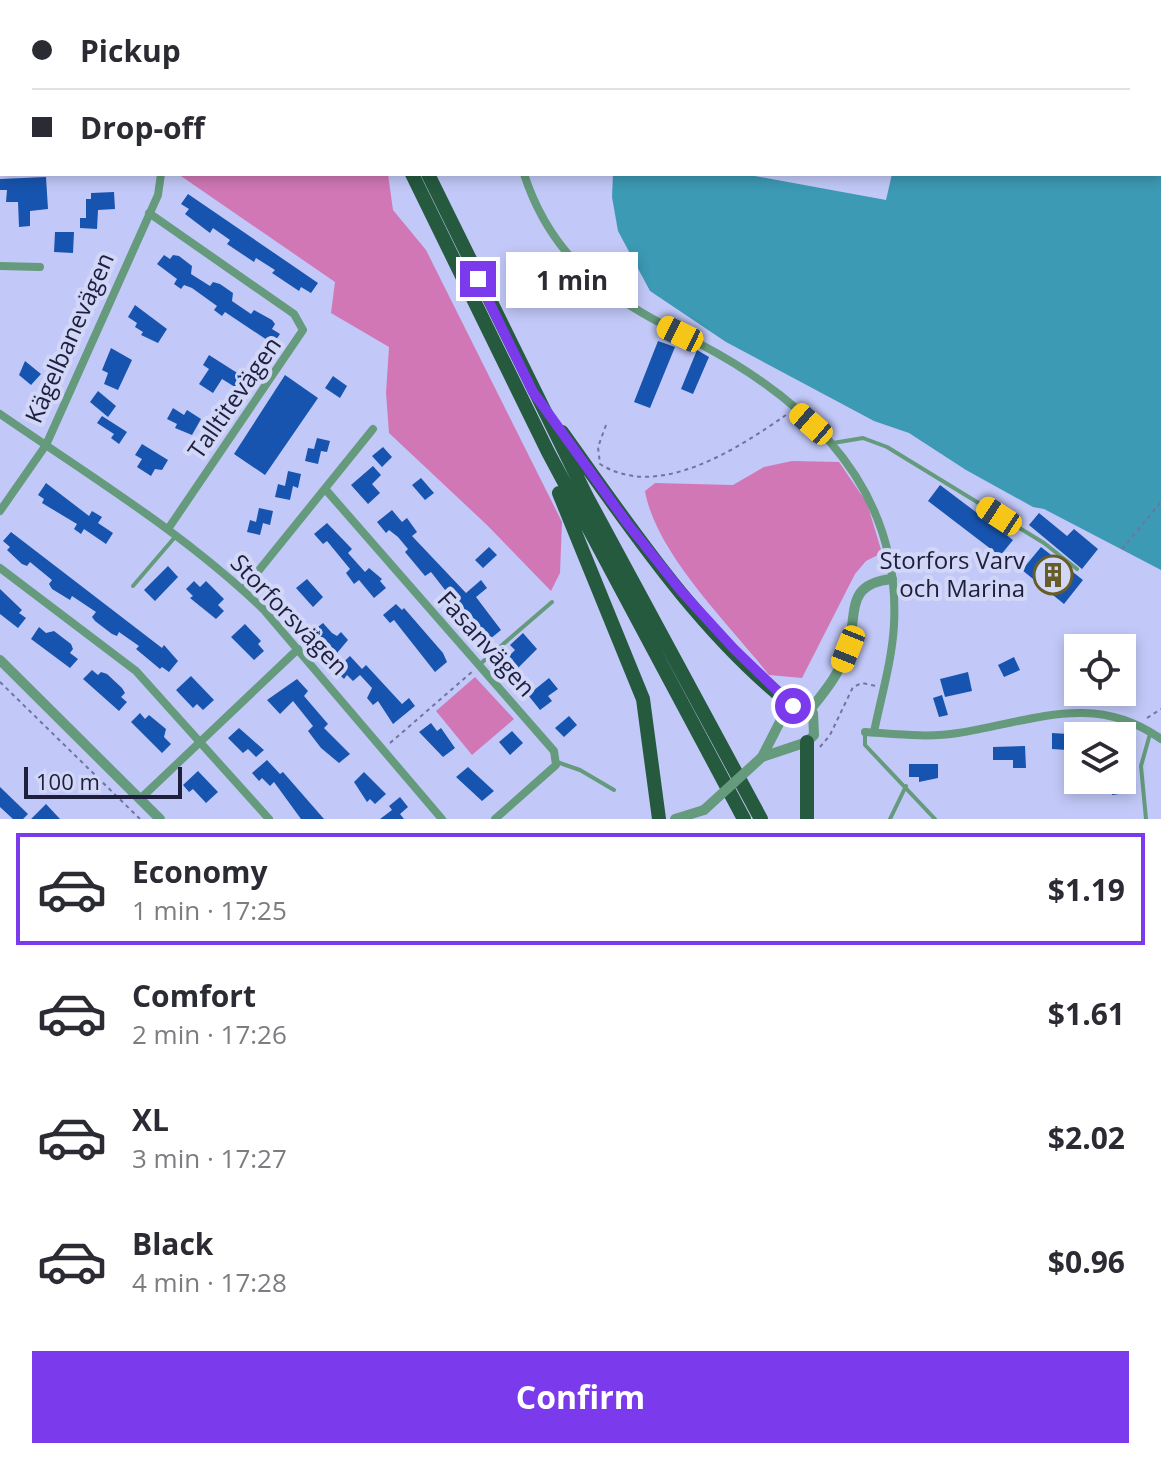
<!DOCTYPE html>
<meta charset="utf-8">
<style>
body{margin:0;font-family:"Open Sans",sans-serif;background:#f7f7f7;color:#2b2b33;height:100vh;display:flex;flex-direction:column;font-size:30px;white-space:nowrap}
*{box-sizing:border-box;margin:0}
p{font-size:26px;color:#7c7c81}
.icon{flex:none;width:44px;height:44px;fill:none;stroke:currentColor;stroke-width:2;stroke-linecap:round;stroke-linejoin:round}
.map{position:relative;height:819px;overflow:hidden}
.panel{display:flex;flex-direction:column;background:#fff;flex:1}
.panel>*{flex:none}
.top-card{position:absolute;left:0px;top:0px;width:1162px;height:176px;box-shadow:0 4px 12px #0003;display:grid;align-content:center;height:176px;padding:0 32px;background:#fff}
.tools{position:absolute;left:1064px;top:634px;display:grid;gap:16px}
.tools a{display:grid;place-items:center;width:72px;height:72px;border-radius:0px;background:#fff;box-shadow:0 4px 12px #0003;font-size:40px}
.scale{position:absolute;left:24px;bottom:20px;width:158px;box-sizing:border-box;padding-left:8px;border:4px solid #1d1f3c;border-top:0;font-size:22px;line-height:28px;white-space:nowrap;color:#1d1f3c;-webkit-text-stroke:6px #d2d7f7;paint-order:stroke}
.end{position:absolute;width:36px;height:36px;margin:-18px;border:10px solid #7c3aed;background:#fff;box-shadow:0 0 0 4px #fff}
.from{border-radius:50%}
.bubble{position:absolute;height:56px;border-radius:0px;background:#fff;box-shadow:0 4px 12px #0003;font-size:26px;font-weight:700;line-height:56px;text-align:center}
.car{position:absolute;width:24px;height:48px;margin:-24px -12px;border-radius:10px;box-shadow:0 0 6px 2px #0007;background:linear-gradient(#f5c518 24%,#345 0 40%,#f5c518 0 76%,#345 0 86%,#f5c518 0)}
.top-card b{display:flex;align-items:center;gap:28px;height:76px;font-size:30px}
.top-card b+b{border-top:2px solid #e1e1e2}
.top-card i{width:20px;height:20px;background:#2b2b33}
ul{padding:14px 0 0;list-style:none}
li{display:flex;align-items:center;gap:24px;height:112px;margin:0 16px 12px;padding:0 16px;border:4px solid transparent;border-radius:0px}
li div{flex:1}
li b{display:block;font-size:30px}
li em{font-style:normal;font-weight:700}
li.selected{border-color:#7c3aed}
li>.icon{width:72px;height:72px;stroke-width:1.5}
.cta{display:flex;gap:16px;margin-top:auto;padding:16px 32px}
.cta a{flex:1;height:92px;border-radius:0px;background:#7c3aed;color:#fff;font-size:32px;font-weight:700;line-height:92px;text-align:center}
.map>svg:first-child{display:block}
</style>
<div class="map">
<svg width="1161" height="819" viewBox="0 0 1161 819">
<rect width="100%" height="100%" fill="#c2c9f8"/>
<path fill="#d177b6" d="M 954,0 L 1161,0 L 1161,30 L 1160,33 L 1160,2 Z
M 178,174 L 388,174 L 393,210 L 426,250 L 562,522 L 560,573 L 551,591 L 488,526 L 389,433 L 386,393 L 389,347 L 331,313 L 335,282 Z
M 792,461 L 839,462 L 867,503 L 882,553 L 866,561 L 855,574 L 802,678 L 769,675 C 730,625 656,554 645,491 L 655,483 L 733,485 L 764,467 Z
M 475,677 L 514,719 L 472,755 L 436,711 Z"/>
<path fill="#3c9ab4" d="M 1161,30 L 1161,570 L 1044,509 L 1033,507 L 966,470 L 909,433 L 874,421 L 726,342 L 650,291 L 618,231 L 612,197 L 613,174 L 744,174 L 886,200 L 892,174 L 1160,174 Z"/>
<path fill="#1754af" d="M 46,177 L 48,209 L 30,211 L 30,226 L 19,227 L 18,202 L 6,202 L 7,190 L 0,190 L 0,179 Z
M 114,192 L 115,209 L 98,210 L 97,229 L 80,228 L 80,218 L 86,218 L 86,199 L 91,199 L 91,193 Z
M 188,194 L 318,283 L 311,293 L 301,287 L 299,291 L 272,273 L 275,270 L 256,258 L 254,262 L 227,244 L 230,240 L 213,228 L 210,233 L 185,214 L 189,209 L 181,204 Z
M 55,232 L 74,232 L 73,253 L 54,252 Z
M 164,255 L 170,259 L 173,255 L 179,256 L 192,266 L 191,274 L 210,286 L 213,282 L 220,284 L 233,293 L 232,301 L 251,314 L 254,310 L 272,320 L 275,324 L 272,329 L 280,334 L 273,344 L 225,312 L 222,316 L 214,310 L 217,306 L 192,288 L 184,285 L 181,289 L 174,284 L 177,279 L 157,264 Z
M 135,305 L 167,329 L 158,343 L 141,335 L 143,332 L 135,327 L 137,323 L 128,317 Z
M 658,341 L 675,347 L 650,408 L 634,402 Z
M 111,348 L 132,360 L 118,390 L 104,384 L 108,373 L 102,370 Z
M 697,350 L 709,357 L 693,394 L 681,389 Z
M 209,355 L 242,376 L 235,387 L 222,379 L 213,393 L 199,384 L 209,369 L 203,365 Z
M 25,361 L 41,374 L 31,385 L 19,375 Z
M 285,375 L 318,398 L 265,475 L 234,454 Z
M 333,376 L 347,386 L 340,398 L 325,388 Z
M 98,391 L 116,406 L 108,417 L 90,402 Z
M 173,408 L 184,415 L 187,410 L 201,419 L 192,435 L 175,428 L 177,424 L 167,419 Z
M 102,416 L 127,432 L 119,444 L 111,438 L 114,434 L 97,423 Z
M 317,438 L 330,441 L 327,452 L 321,451 L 318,464 L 305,461 L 308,448 L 314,449 Z
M 142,444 L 168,460 L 162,470 L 155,469 L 151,476 L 137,467 L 142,459 L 135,455 Z
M 383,447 L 392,457 L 382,467 L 372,456 Z
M 373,466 L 381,475 L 372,484 L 380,493 L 368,504 L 351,485 Z
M 288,471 L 301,474 L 298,488 L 293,486 L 290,500 L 275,497 L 278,484 L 285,486 Z
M 421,478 L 434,493 L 425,500 L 412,485 Z
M 46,483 L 89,516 L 92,511 L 102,517 L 98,523 L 113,533 L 106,544 L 84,529 L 81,534 L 74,529 L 77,524 L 42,503 L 44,499 L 38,495 Z
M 940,485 L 1013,540 L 1000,556 L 928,501 Z
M 259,508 L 273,511 L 270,525 L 263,523 L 260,535 L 247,532 L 250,520 L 256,522 Z
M 392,510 L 402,522 L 407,518 L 417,532 L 412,536 L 466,593 L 481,580 L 487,588 L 476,597 L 501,630 L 484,644 L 474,631 L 477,628 L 473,620 L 459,602 L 456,604 L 431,572 L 425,576 L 405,552 L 408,549 L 398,537 L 389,530 L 386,533 L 377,522 Z
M 1039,513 L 1067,536 L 1074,529 L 1098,549 L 1082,569 L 1029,525 Z
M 327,523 L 352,549 L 348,553 L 365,572 L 369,568 L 382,579 L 380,581 L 386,588 L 374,598 L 359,580 L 354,584 L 346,573 L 350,569 L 327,541 L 323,544 L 314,534 Z
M 11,532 L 162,648 L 164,645 L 178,661 L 169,672 L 162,667 L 160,669 L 136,649 L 139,646 L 119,632 L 117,636 L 112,634 L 95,621 L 92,617 L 96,612 L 72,596 L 70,600 L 52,589 L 49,584 L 52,580 L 30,562 L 27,566 L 22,564 L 7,550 L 10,547 L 3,541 Z
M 489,547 L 497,555 L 483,568 L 475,560 Z
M 1041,547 L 1083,580 L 1064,604 L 1022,570 Z
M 168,566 L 178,577 L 155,601 L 144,590 Z
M 307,579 L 323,597 L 313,607 L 296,588 Z
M 194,581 L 200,587 L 206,581 L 224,599 L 218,605 L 224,611 L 216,619 L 190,598 L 193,596 L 186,589 Z
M 0,589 L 22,610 L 19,613 L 26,618 L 18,628 L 0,614 Z
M 396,604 L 402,610 L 404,608 L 443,653 L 447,662 L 435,672 L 394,620 L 390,623 L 383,615 Z
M 323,623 L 332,633 L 337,636 L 341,632 L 348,640 L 337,653 L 328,643 L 323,648 L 310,633 Z
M 245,624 L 261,641 L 258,644 L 264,651 L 254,660 L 231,637 Z
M 39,627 L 46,633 L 54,631 L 71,644 L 73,649 L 70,653 L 78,659 L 70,668 L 31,639 Z
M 523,633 L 537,649 L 510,676 L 503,669 L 513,660 L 509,656 L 515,650 L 510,645 Z
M 350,656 L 362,669 L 366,665 L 402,704 L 409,698 L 415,706 L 393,724 L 378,701 L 373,705 L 367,698 L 372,688 L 360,675 L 353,681 L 347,675 L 344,679 L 335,670 Z
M 1014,657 L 1020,670 L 1004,677 L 998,665 Z
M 92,670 L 98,675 L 101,672 L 107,674 L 122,688 L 125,693 L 121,697 L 127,702 L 119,711 L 83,679 Z
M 968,672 L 972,691 L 945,697 L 940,679 Z
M 191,676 L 214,700 L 203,710 L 197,704 L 193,708 L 176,690 Z
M 549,678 L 558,689 L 548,696 L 552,701 L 540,710 L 528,695 Z
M 297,679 L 308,691 L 304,696 L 328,724 L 324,728 L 350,754 L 339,763 L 321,748 L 308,731 L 313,726 L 293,701 L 280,714 L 267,700 Z
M 942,695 L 948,715 L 939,717 L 933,698 Z
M 140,713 L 145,719 L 149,715 L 166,729 L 164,737 L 171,744 L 162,753 L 131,722 Z
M 569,716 L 577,725 L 564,737 L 555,728 Z
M 431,723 L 437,731 L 441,728 L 455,748 L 443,757 L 419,732 Z
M 1084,723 L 1100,723 L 1100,736 L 1084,736 Z
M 239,728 L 264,750 L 256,757 L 248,749 L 243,753 L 228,738 Z
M 512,731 L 523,743 L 510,755 L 499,742 Z
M 1052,733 L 1068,734 L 1067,750 L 1052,749 Z
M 1025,746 L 1026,768 L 1013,768 L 1013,760 L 993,760 L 993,747 Z
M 267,760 L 280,774 L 283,772 L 324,819 L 301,819 L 274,782 L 270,786 L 262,778 L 259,781 L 252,773 Z
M 909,764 L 938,764 L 938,778 L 919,782 L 919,777 L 909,777 Z
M 468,767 L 494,791 L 482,801 L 456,777 Z
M 198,771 L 218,792 L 206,803 L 193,789 L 189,792 L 183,785 Z
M 364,772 L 386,794 L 375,804 L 370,799 L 367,802 L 354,782 Z
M 1110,780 L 1125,780 L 1127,793 L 1112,795 Z
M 0,787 L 28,814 L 23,819 L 13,819 L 0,807 Z
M 400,797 L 408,807 L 400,814 L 404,819 L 380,819 L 392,810 L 389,806 Z
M 46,804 L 60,819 L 31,819 Z"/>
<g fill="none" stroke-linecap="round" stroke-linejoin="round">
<path stroke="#70759b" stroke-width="2" stroke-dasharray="4 4" stroke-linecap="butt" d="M 10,0 L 10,2
M 607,2 L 609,0
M 606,425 L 598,447 L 600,464 C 658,501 737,449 786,415
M 1122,549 L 1161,502
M 0,682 L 140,819
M 1147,718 L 1161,709
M 390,743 L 473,671
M 820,747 L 830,735 L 853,687 L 862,683 L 876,686"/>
<path stroke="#659a7c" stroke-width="4" d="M 833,443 L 863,438 L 887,447 L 1044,543 L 1077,569
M 133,586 L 175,537
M 479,665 L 552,602
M 865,734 L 865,745 L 935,819
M 557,762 L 580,770 L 614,790
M 890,819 L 906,786
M 1146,819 L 1141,766 L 1150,734"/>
<path stroke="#659a7c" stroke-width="8" d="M 412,0 L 413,2
M 195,2 L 196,0
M 0,90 L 2,90
M 0,157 L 2,157
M 524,174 C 555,269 617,301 700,344 C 812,403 901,491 894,625 C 892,661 881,697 874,732
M 149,213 L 294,314 L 303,330 L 168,529
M 0,266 L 40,267
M 0,414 C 90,476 184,533 263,609 L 442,819
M 326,490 L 554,751 L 556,765 L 495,819
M 0,511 L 46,445 L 158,195 L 161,174
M 0,568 L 136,671 L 269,819
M 243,590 L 373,429
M 865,732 C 895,734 929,738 958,733 C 1030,722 1094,691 1161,739
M 140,799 L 298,649"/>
<path stroke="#659a7c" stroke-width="10" d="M 0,660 L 160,819
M 798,705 L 813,713 L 814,735 L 807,742 L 762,757 L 786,710 Z
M 810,710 C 825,691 840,673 847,650 C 859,615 843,584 892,579
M 675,819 L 704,810"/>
<path stroke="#255a3f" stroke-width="14" d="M 334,0 L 335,2
M 349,0 L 350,2
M 412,174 L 548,452 L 744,819
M 428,174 L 587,497 L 761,819
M 562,432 C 630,527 700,633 793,706
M 559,493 L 643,699 L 659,819
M 807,742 L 807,819"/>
<path stroke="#659a7c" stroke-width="10" d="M 704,810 L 762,757"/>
</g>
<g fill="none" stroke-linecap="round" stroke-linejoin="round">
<path stroke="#7c3aed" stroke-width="10" d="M 478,279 L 533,392 L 627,523 L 681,591 L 734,649 L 793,706"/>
</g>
<defs>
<symbol id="building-ring" viewBox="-11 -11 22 22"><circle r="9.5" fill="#d2d7f7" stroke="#675d2a" stroke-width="1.5"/><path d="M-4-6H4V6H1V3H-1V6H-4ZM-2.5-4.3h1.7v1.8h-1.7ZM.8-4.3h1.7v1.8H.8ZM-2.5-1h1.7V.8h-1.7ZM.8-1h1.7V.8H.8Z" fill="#675d2a"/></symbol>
</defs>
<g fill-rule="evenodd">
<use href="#building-ring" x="1031" y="553" width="44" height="44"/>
</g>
<g text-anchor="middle" stroke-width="8" stroke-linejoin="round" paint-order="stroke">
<g font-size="24" fill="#1d1f3c" stroke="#d2d7f7">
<text transform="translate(70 338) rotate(-66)" y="8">Kägelbanevägen</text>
<text transform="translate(235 398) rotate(-55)" y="8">Talltitevägen</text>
<text transform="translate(289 615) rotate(46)" y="8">Storforsvägen</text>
<text transform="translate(486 644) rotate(48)" y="8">Fasanvägen</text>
</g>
<g font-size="24" fill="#1d1f3c" stroke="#d2d7f7" text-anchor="end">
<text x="1025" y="569">Storfors Varv<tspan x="1025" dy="28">och Marina</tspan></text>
</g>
</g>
</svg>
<div class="tools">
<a><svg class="icon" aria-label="locate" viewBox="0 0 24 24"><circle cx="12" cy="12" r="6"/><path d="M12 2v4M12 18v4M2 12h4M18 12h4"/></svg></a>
<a><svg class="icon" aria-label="layers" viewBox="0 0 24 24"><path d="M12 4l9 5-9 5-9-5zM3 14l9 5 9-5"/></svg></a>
</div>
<div class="scale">100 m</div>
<i class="end from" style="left:793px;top:706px"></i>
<i class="end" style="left:478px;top:279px"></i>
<div class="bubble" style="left:506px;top:252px;width:132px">1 min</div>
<i class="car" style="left:680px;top:334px;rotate:296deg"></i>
<i class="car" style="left:811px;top:424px;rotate:311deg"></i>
<i class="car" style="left:999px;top:516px;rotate:303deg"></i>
<i class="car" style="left:848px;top:649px;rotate:202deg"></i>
<div class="top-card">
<b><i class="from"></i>Pickup</b>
<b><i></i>Drop-off</b>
</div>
</div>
<section class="panel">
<ul>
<li class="selected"><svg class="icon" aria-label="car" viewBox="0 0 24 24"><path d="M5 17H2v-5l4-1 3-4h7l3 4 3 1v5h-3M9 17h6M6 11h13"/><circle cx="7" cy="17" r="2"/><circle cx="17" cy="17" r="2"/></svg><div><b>Economy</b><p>1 min · 17:25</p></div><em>$1.19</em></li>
<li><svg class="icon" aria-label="car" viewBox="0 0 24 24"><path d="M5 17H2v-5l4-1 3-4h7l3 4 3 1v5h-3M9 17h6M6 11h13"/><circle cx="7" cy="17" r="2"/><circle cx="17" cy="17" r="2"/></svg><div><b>Comfort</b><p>2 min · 17:26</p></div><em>$1.61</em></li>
<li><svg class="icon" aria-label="car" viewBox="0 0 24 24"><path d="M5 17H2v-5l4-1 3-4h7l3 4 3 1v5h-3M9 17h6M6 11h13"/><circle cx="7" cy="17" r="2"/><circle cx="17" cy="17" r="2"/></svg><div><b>XL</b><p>3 min · 17:27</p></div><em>$2.02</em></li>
<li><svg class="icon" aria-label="car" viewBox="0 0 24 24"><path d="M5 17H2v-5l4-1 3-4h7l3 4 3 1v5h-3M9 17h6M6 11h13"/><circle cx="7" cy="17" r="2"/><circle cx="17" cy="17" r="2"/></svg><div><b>Black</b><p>4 min · 17:28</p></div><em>$0.96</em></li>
</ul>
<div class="cta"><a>Confirm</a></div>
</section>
